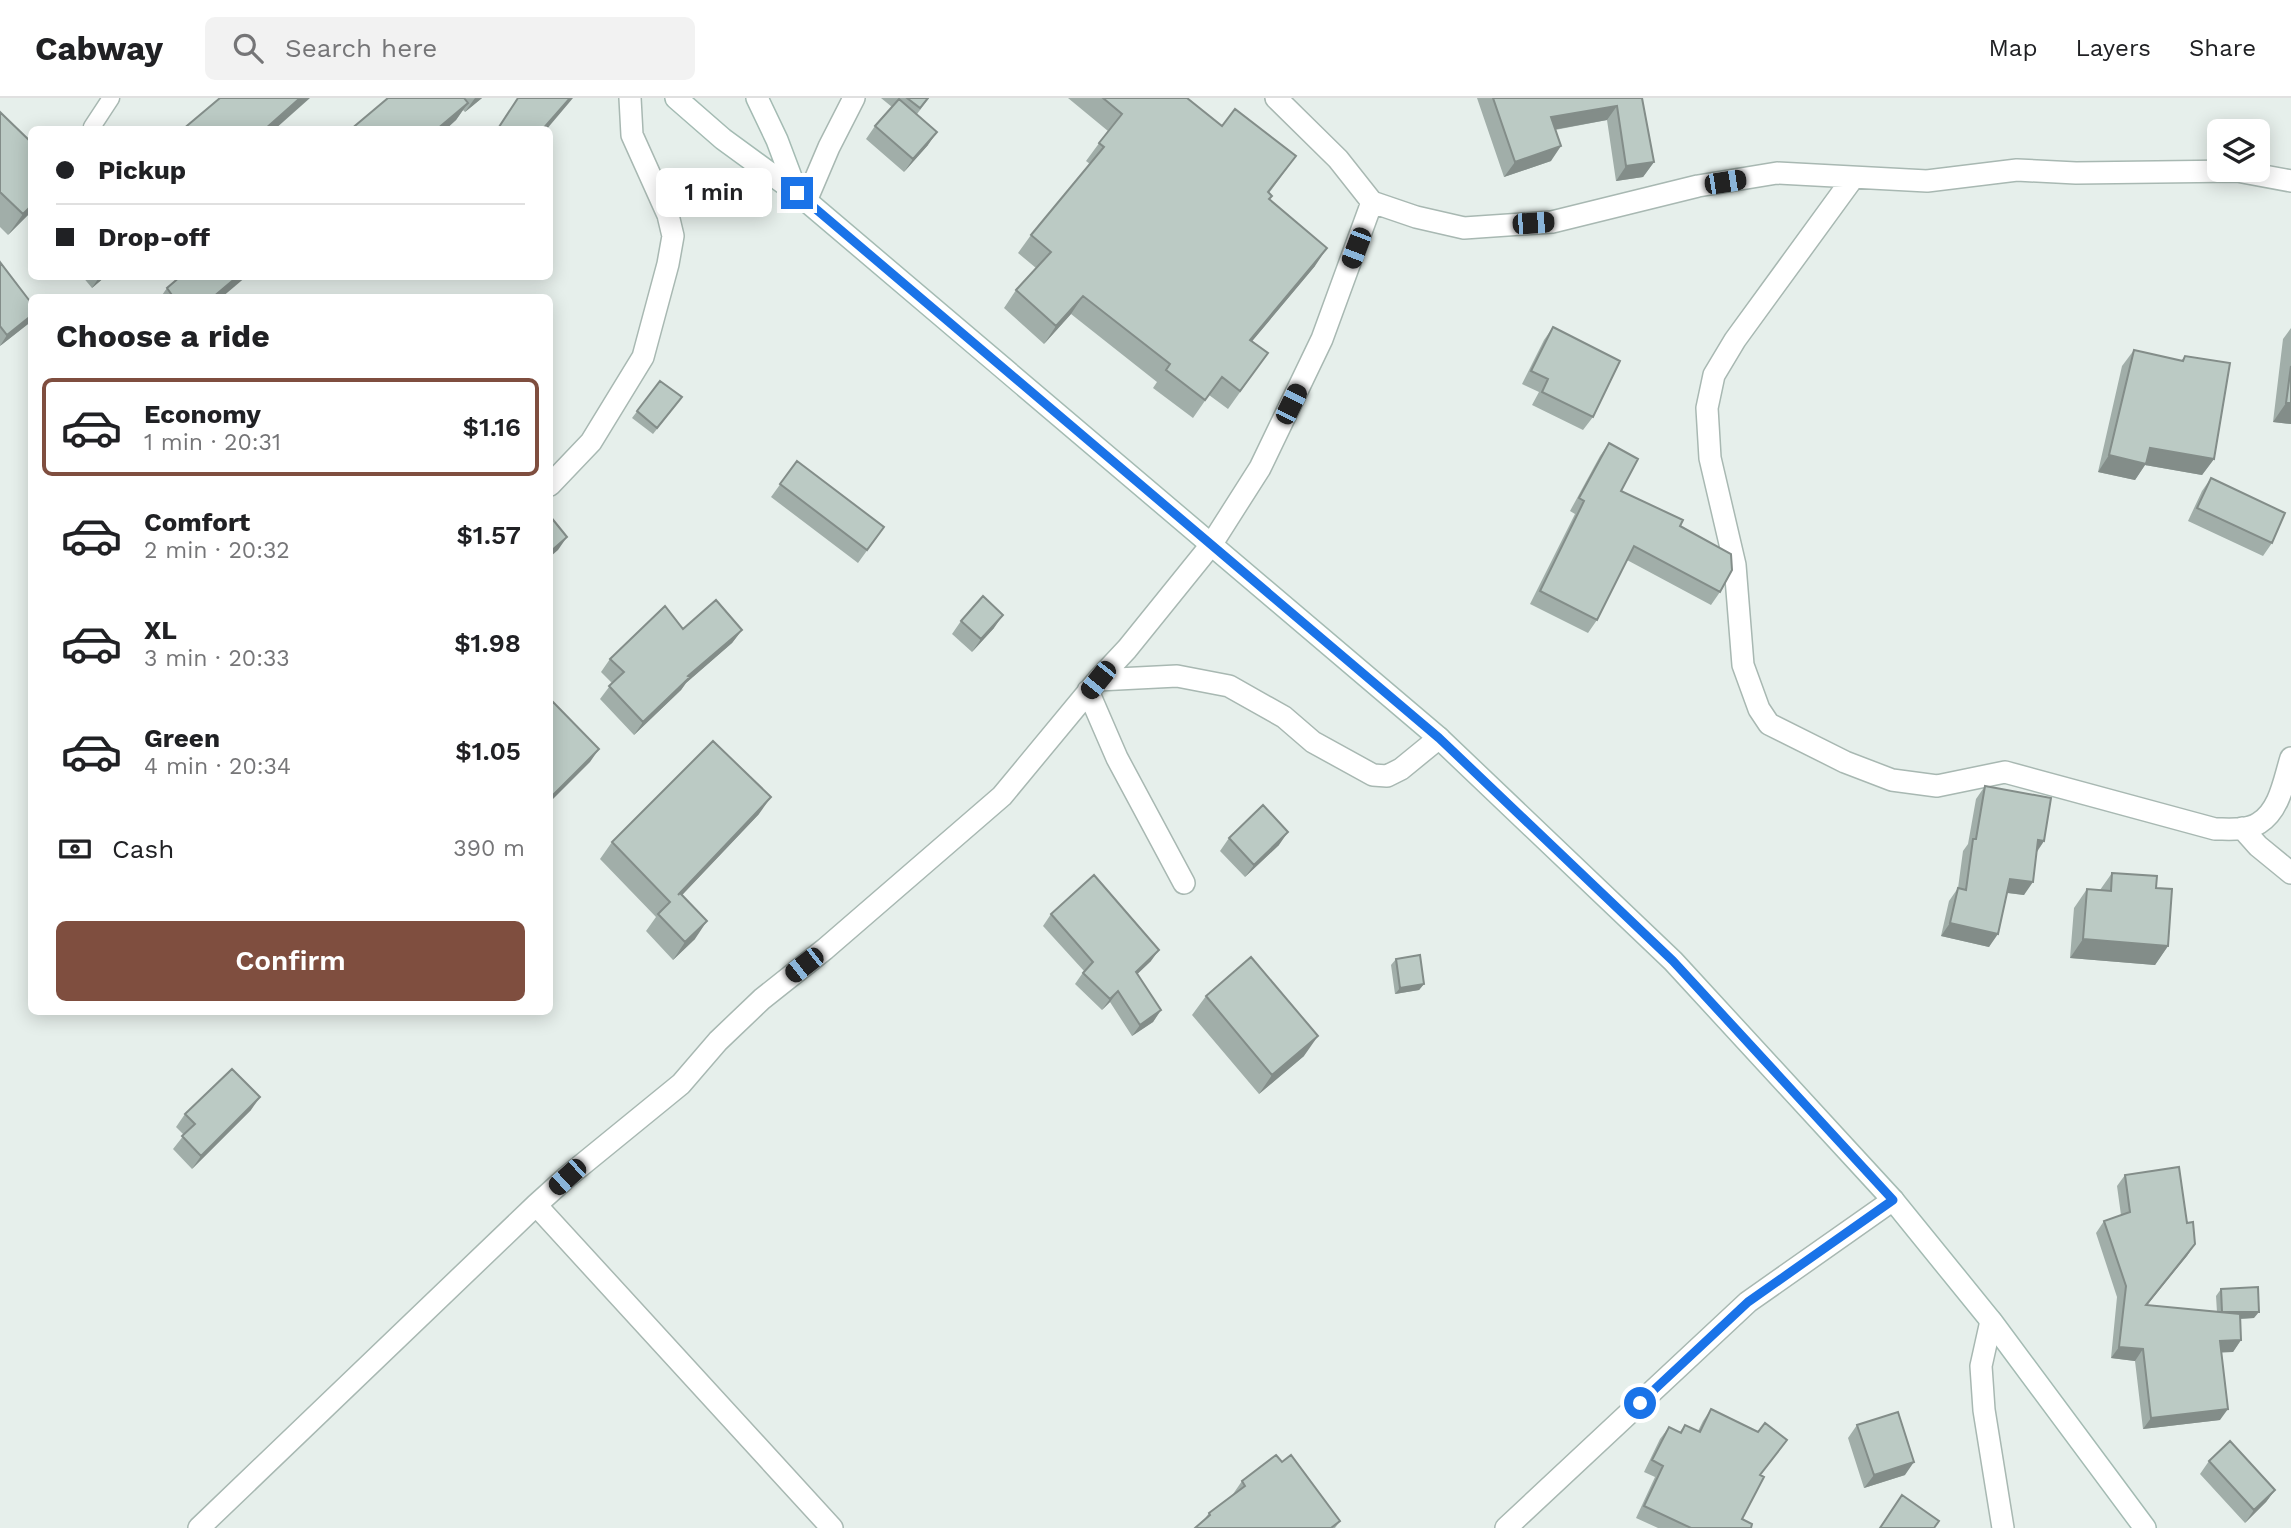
<!DOCTYPE html>
<meta charset="utf-8">
<style>
body{margin:0;font-family:"Work Sans",sans-serif;background:#f2f2f2;color:#202124;height:100vh;display:flex;flex-direction:column;font-size:26px;white-space:nowrap}
*{box-sizing:border-box;margin:0}
p{font-size:23px;color:#757577}
.icon{flex:none;width:38px;height:38px;fill:none;stroke:currentColor;stroke-width:2;stroke-linecap:round;stroke-linejoin:round}
.map{position:relative;flex:1;overflow:hidden}
.sheet{position:absolute;left:28px;top:196px;width:525px;height:721px;display:flex;flex-direction:column;background:#fff;border-radius:10px;box-shadow:0 4px 18px #0003}
.sheet>*{flex:none}
.hud{position:absolute;left:28px;top:28px;width:525px;height:154px;border-radius:10px;box-shadow:0 4px 18px #0003;display:grid;align-content:center;height:154px;padding:0 28px;background:#fff}
.controls{position:absolute;left:2207px;top:21px;display:grid;gap:14px}
.controls a{display:grid;place-items:center;width:63px;height:63px;border-radius:10px;background:#fff;box-shadow:0 4px 18px #0003;font-size:35px}
.end{position:absolute;width:32px;height:32px;margin:-16px;border:9px solid #1a73e8;background:#fff;box-shadow:0 0 0 4px #fff}
.from{border-radius:50%}
.bubble{position:absolute;height:49px;border-radius:10px;background:#fff;box-shadow:0 4px 18px #0003;font-size:23px;font-weight:600;line-height:49px;text-align:center}
.car{position:absolute;width:21px;height:42px;margin:-21px -10px;border-radius:9px;box-shadow:0 0 5px 2px #0007;background:linear-gradient(#222 24%,#8ab4d8 0 40%,#222 0 76%,#8ab4d8 0 86%,#222 0)}
.hud b{display:flex;align-items:center;gap:24px;height:66px;font-size:26px}
.hud b+b{border-top:2px solid #e0e0e0}
.hud i{width:18px;height:18px;background:#202124}
ul{padding:0;list-style:none}
li{display:flex;align-items:center;gap:21px;height:98px;margin:0 14px 10px;padding:0 14px;border:4px solid transparent;border-radius:10px}
li div{flex:1}
li b{display:block;font-size:26px}
li em{font-style:normal;font-weight:600}
li.on{border-color:#7f4e3f}
li>.icon{width:63px;height:63px;stroke-width:1.5}
h2{padding:0 28px;font-size:32px;line-height:84px}
.pay{display:flex;align-items:center;gap:18px;height:77px;padding:0 28px;font-size:26px}
.pay p{margin-inline-start:auto}
.cta{display:flex;gap:14px;margin-top:auto;padding:14px 28px}
.cta a{flex:1;height:80px;border-radius:10px;background:#7f4e3f;color:#fff;font-size:28px;font-weight:600;line-height:80px;text-align:center}
header{display:flex;align-items:center;gap:42px;box-sizing:border-box;height:98px;padding:0 35px;background:#fff;border-bottom:2px solid #e0e0e0}
header strong{font-size:33px}
nav{display:flex;gap:38px;margin-inline-start:auto;font-size:24px}
.search{width:490px;height:63px;background:#f2f2f2;display:flex;align-items:center;gap:18px;box-sizing:border-box;padding:0 24px;border-radius:10px;color:#757577;font-size:26px}
.map>svg:first-child{display:block}
</style>
<header>
<strong>Cabway</strong>
<div class="search"><svg class="icon" aria-label="search" viewBox="0 0 24 24"><circle cx="10" cy="10" r="6"/><path d="M15 15l6 6"/></svg>Search here</div>
<nav><a>Map</a><a>Layers</a><a>Share</a></nav>
</header>
<div class="map">
<svg width="2291" height="1430" viewBox="0 0 2291 1430">
<rect width="100%" height="100%" fill="#e6efeb"/>
<g fill="none" stroke-linecap="round" stroke-linejoin="round">
<defs>
<path id="service" d="M 92,29 L 111,0"/>
<path id="minor" d="M 1276,0 L 1338,61 L 1372,104 L 1416,119 L 1464,130 L 1552,124 L 1698,88 L 1777,75 L 1927,83 L 2017,72 L 2076,75 L 2237,73 L 2291,83
M 1853,80 L 1735,242 L 1714,277 L 1707,310 L 1710,360 L 1735,467 L 1743,567 L 1759,611 L 1769,626 L 1845,664 L 1892,682 L 1937,688 L 2005,674 L 2215,731 C 2229,731 2247,733 2259,725 C 2280,712 2284,682 2291,660
M 806,103 L 829,49 L 854,0
M 550,387 L 591,344 L 643,259 L 668,166 L 673,138 L 668,117 L 632,37 L 630,0
M 1098,582 L 1177,578 L 1229,588 L 1284,619 L 1313,644 L 1373,677 L 1387,678 L 1401,671 L 1439,640
M 1088,593 L 1117,660 L 1184,785
M 2242,730 L 2258,748 L 2291,775
M 536,1107 L 832,1430
M 1991,1223 L 1981,1268 L 1984,1312 L 2003,1430
M 199,1430 L 536,1107 L 567,1079 L 681,986 L 718,943 L 762,901 L 825,851 L 1002,698 L 1098,582 L 1127,551 L 1211,447 L 1260,370 L 1322,241 L 1372,104
M 1506,1430 L 1748,1204 L 1893,1102"/>
<path id="secondary" d="M 676,0 L 723,41 L 797,95 L 1439,640 L 1673,863 L 1893,1102 L 1992,1224 L 2145,1430
M 757,0 L 777,42 L 797,95"/>
</defs>
<use href="#service" stroke="#a8b8b2" stroke-width="19"/>
<use href="#minor" stroke="#a8b8b2" stroke-width="24"/>
<use href="#secondary" stroke="#a4bbb3" stroke-width="24"/>
<use href="#service" stroke="#fff" stroke-width="16"/>
<use href="#minor" stroke="#fff" stroke-width="21"/>
<use href="#secondary" stroke="#fff" stroke-width="21"/>
</g>
<path fill="#a1aea9" d="M 388,0 L 482,0 L 465,14 L 463,12 L 456,22 L 445,32 L 350,32 Z
M 881,0 L 929,0 L 917,16 L 928,47 L 904,74 L 866,41 L 875,28 L 892,9 Z
M 1068,0 L 1187,0 L 1222,28 L 1296,58 L 1269,95 L 1269,101 L 1315,168 L 1252,243 L 1268,255 L 1228,311 L 1209,297 L 1193,320 L 1153,290 L 1157,284 L 1071,216 L 1044,246 L 1004,210 L 1016,192 L 1036,170 L 1018,155 L 1031,137 L 1090,66 L 1086,63 L 1108,33 Z
M 1477,0 L 1642,0 L 1654,64 L 1643,79 L 1616,83 L 1607,22 L 1555,32 L 1551,63 L 1504,79 Z
M 0,14 L 32,45 L 32,122 L 28,117 L 8,137 L 0,129 Z
M 0,164 L 28,226 L 0,248 Z
M 82,178 L 106,178 L 92,190 Z
M 167,190 L 221,200 L 160,200 Z
M 1553,229 L 1593,319 L 1583,332 L 1532,307 L 1539,294 L 1522,286 L 1544,242 Z
M 2291,230 L 2291,326 L 2273,324 L 2283,241 Z
M 2134,252 L 2181,263 L 2185,258 L 2214,361 L 2202,377 L 2145,367 L 2135,382 L 2098,374 L 2122,268 Z
M 660,283 L 682,299 L 653,336 L 632,320 Z
M 1609,345 L 1621,393 L 1680,428 L 1720,494 L 1711,507 L 1627,462 L 1597,522 L 1588,535 L 1530,506 L 1575,416 L 1570,413 L 1600,358 Z
M 797,363 L 884,429 L 858,465 L 771,399 Z
M 2211,380 L 2272,445 L 2263,458 L 2188,423 L 2202,393 Z
M 961,523 L 994,530 L 972,554 L 952,536 Z
M 683,531 L 742,532 L 732,545 L 686,585 L 681,592 L 634,637 L 600,601 L 612,585 L 601,574 L 610,561 Z
M 1985,688 L 2044,743 L 2037,754 L 2024,797 L 2007,795 L 1989,849 L 1941,838 L 1949,803 L 1958,790 L 1963,753 L 1968,746 L 1976,701 Z
M 759,716 L 682,797 L 695,841 L 673,862 L 646,833 L 656,819 L 600,761 L 612,744 Z
M 1229,740 L 1279,747 L 1245,779 L 1220,753 Z
M 2112,775 L 2156,790 L 2168,848 L 2155,867 L 2070,860 L 2074,810 L 2087,791 L 2100,792 Z
M 1051,816 L 1151,863 L 1137,876 L 1161,912 L 1153,924 L 1132,938 L 1110,904 L 1102,912 L 1075,886 L 1084,873 L 1043,828 Z
M 1396,861 L 1424,886 L 1419,892 L 1395,896 L 1391,867 Z
M 1206,898 L 1304,958 L 1259,996 L 1192,917 Z
M 251,1012 L 192,1071 L 173,1051 L 184,1037 L 176,1029 L 185,1016 Z
M 2125,1077 L 2187,1125 L 2195,1146 L 2147,1207 L 2217,1214 L 2216,1198 L 2221,1191 L 2254,1220 L 2240,1221 L 2241,1242 L 2233,1254 L 2221,1254 L 2220,1322 L 2143,1331 L 2135,1263 L 2111,1260 L 2117,1199 L 2096,1135 L 2104,1123 L 2121,1117 L 2117,1088 Z
M 1711,1311 L 1761,1377 L 1742,1421 L 1751,1430 L 1658,1430 L 1636,1420 L 1655,1379 L 1644,1374 L 1660,1341 L 1669,1329 L 1679,1335 L 1685,1327 L 1698,1333 L 1703,1323 Z
M 1857,1327 L 1905,1377 L 1864,1390 L 1848,1340 Z
M 2209,1363 L 2275,1392 L 2266,1404 L 2245,1425 L 2200,1376 Z
M 1282,1364 L 1340,1423 L 1335,1430 L 1195,1430 L 1203,1423 L 1209,1415 L 1231,1399 L 1242,1383 Z"/>
<path fill="#838d89" d="M 300,0 L 310,0 L 274,32 L 264,32 Z
M 475,0 L 482,0 L 465,14 Z
M 570,0 L 573,0 L 568,6 L 546,32 L 542,32 Z
M 468,5 L 456,22 L 445,32 L 436,32 Z
M 1617,8 L 1607,22 L 1541,34 L 1551,19 Z
M 937,34 L 928,47 L 904,74 L 913,61 Z
M 1561,48 L 1551,63 L 1504,79 L 1515,64 Z
M 1654,64 L 1643,79 L 1616,83 L 1626,68 Z
M 32,107 L 32,112 L 28,117 L 8,137 L 23,116 Z
M 1327,150 L 1315,168 L 1238,260 L 1250,242 Z
M 100,178 L 106,178 L 92,190 Z
M 238,178 L 247,178 L 221,200 L 212,200 Z
M 1083,198 L 1071,216 L 1044,246 L 1056,228 Z
M 32,217 L 32,221 L 28,226 L 0,248 L 7,237 Z
M 2286,305 L 2291,305 L 2291,326 L 2273,324 Z
M 2150,350 L 2214,361 L 2202,377 L 2145,367 L 2135,382 L 2098,374 L 2109,357 Z
M 567,439 L 558,452 L 550,459 L 550,454 Z
M 1003,517 L 994,530 L 972,554 L 981,541 Z
M 742,532 L 732,545 L 686,585 L 681,592 L 634,637 L 643,624 L 688,578 Z
M 599,651 L 590,664 L 550,704 L 550,700 Z
M 771,699 L 759,716 L 666,814 L 678,797 Z
M 1288,734 L 1279,747 L 1245,779 L 1254,767 Z
M 2038,742 L 2044,743 L 2035,756 Z
M 2010,781 L 2033,784 L 2024,797 L 2001,794 Z
M 707,823 L 695,841 L 673,862 L 685,844 Z
M 1950,825 L 1998,836 L 1989,849 L 1941,838 Z
M 2083,841 L 2168,848 L 2155,867 L 2070,860 Z
M 1159,852 L 1151,863 L 1128,885 L 1136,874 Z
M 1424,886 L 1419,892 L 1395,896 L 1400,890 Z
M 1118,893 L 1110,904 L 1102,912 L 1110,901 Z
M 1161,912 L 1153,924 L 1132,938 L 1140,927 Z
M 1318,938 L 1304,958 L 1259,996 L 1272,977 Z
M 260,999 L 251,1012 L 192,1071 L 201,1058 Z
M 2195,1146 L 2187,1158 L 2138,1218 L 2146,1207 Z
M 2259,1214 L 2254,1220 L 2218,1222 L 2222,1215 Z
M 2241,1242 L 2233,1254 L 2212,1255 L 2220,1243 Z
M 2119,1249 L 2143,1251 L 2135,1263 L 2111,1260 Z
M 2228,1311 L 2220,1322 L 2143,1331 L 2151,1320 Z
M 1914,1364 L 1905,1377 L 1864,1390 L 1874,1377 Z
M 2275,1392 L 2266,1404 L 2245,1425 L 2254,1412 Z"/>
<path fill="#bbcac4" stroke="#838d89" stroke-width="2" d="M 220,0 L 300,0 L 264,32 L 182,32 Z
M 388,0 L 464,0 L 468,5 L 436,32 L 350,32 Z
M 518,0 L 570,0 L 542,32 L 497,32 Z
M 907,0 L 928,0 L 920,10 Z
M 1103,0 L 1187,0 L 1222,28 L 1235,11 L 1296,58 L 1268,94 L 1272,98 L 1269,101 L 1327,150 L 1250,242 L 1268,255 L 1240,293 L 1222,279 L 1205,302 L 1166,272 L 1170,266 L 1083,198 L 1056,228 L 1016,192 L 1051,154 L 1031,137 L 1104,49 L 1099,45 L 1122,16 Z
M 1493,0 L 1642,0 L 1654,64 L 1626,68 L 1617,8 L 1551,19 L 1561,48 L 1515,64 Z
M 899,1 L 937,34 L 913,61 L 875,28 Z
M 0,14 L 32,45 L 32,107 L 23,116 L 0,94 Z
M 0,164 L 32,206 L 32,217 L 7,237 L 0,228 Z
M 181,178 L 238,178 L 212,200 L 174,200 L 167,190 Z
M 1553,229 L 1620,263 L 1593,319 L 1542,294 L 1548,281 L 1531,273 Z
M 2134,252 L 2183,263 L 2185,258 L 2230,265 L 2214,361 L 2150,350 L 2146,366 L 2109,357 Z
M 2291,268 L 2291,305 L 2286,305 Z
M 660,283 L 682,299 L 657,330 L 637,313 Z
M 1609,345 L 1638,361 L 1621,393 L 1683,422 L 1680,428 L 1731,456 L 1732,472 L 1720,494 L 1634,448 L 1597,522 L 1540,493 L 1584,403 L 1579,400 Z
M 797,363 L 884,429 L 867,452 L 780,386 Z
M 2211,380 L 2285,415 L 2272,445 L 2197,410 Z
M 550,418 L 567,439 L 550,454 Z
M 983,498 L 1003,517 L 981,541 L 961,523 Z
M 716,502 L 742,532 L 688,578 L 690,579 L 643,624 L 609,588 L 624,574 L 610,561 L 665,508 L 683,531 Z
M 553,604 L 599,651 L 550,700 L 550,608 Z
M 713,643 L 771,699 L 678,797 L 680,795 L 707,823 L 685,844 L 658,816 L 670,804 L 612,744 Z
M 1985,688 L 2051,700 L 2044,743 L 2038,742 L 2033,784 L 2010,781 L 1998,836 L 1950,825 L 1958,790 L 1966,792 L 1973,741 L 1976,741 Z
M 1263,707 L 1288,734 L 1254,767 L 1229,740 Z
M 2112,775 L 2157,778 L 2156,790 L 2172,791 L 2168,848 L 2083,841 L 2087,791 L 2111,793 Z
M 1094,777 L 1159,852 L 1136,874 L 1161,912 L 1140,927 L 1118,893 L 1110,901 L 1083,875 L 1093,864 L 1051,816 Z
M 1420,857 L 1424,886 L 1400,890 L 1396,861 Z
M 1251,859 L 1318,938 L 1272,977 L 1206,898 Z
M 232,971 L 260,999 L 201,1058 L 182,1038 L 195,1026 L 185,1016 Z
M 2179,1069 L 2187,1125 L 2193,1124 L 2195,1146 L 2146,1207 L 2240,1216 L 2241,1242 L 2220,1243 L 2228,1311 L 2151,1320 L 2143,1251 L 2119,1249 L 2126,1188 L 2104,1123 L 2130,1114 L 2125,1077 Z
M 2258,1189 L 2259,1214 L 2222,1214 L 2221,1191 Z
M 1711,1311 L 1758,1334 L 1765,1325 L 1787,1342 L 1760,1377 L 1764,1379 L 1742,1421 L 1752,1426 L 1751,1430 L 1691,1430 L 1644,1408 L 1663,1368 L 1652,1362 L 1669,1329 L 1681,1335 L 1685,1327 L 1700,1334 Z
M 1898,1314 L 1914,1364 L 1874,1377 L 1857,1327 Z
M 2230,1343 L 2275,1392 L 2254,1412 L 2209,1363 Z
M 1276,1357 L 1282,1364 L 1291,1357 L 1340,1423 L 1331,1430 L 1195,1430 L 1210,1417 L 1209,1415 L 1245,1388 L 1242,1383 Z
M 1902,1397 L 1939,1423 L 1934,1430 L 1880,1430 Z"/>
<g fill="none" stroke-linecap="round" stroke-linejoin="round">
<path stroke="#1a73e8" stroke-width="9" d="M 797,95 L 1439,640 L 1673,863 L 1893,1102 L 1748,1204 L 1640,1305"/>
</g>
</svg>
<div class="controls">
<a><svg class="icon" aria-label="layers" viewBox="0 0 24 24"><path d="M12 4l9 5-9 5-9-5zM3 14l9 5 9-5"/></svg></a>
</div>
<i class="end from" style="left:1640px;top:1305px"></i>
<i class="end" style="left:797px;top:95px"></i>
<div class="bubble" style="left:656px;top:70px;width:116px">1 min</div>
<i class="car" style="left:1725px;top:84px;rotate:81deg"></i>
<i class="car" style="left:1533px;top:125px;rotate:86deg"></i>
<i class="car" style="left:1356px;top:150px;rotate:201deg"></i>
<i class="car" style="left:1291px;top:306px;rotate:26deg"></i>
<i class="car" style="left:1098px;top:582px;rotate:219deg"></i>
<i class="car" style="left:804px;top:867px;rotate:232deg"></i>
<i class="car" style="left:567px;top:1079px;rotate:228deg"></i>
<div class="hud">
<b><i class="from"></i>Pickup</b>
<b><i></i>Drop-off</b>
</div>
<section class="sheet">
<h2>Choose a ride</h2>
<ul>
<li class="on"><svg class="icon" aria-label="car" viewBox="0 0 24 24"><path d="M5 17H2v-5l4-1 3-4h7l3 4 3 1v5h-3M9 17h6M6 11h13"/><circle cx="7" cy="17" r="2"/><circle cx="17" cy="17" r="2"/></svg><div><b>Economy</b><p>1 min · 20:31</p></div><em>$1.16</em></li>
<li><svg class="icon" aria-label="car" viewBox="0 0 24 24"><path d="M5 17H2v-5l4-1 3-4h7l3 4 3 1v5h-3M9 17h6M6 11h13"/><circle cx="7" cy="17" r="2"/><circle cx="17" cy="17" r="2"/></svg><div><b>Comfort</b><p>2 min · 20:32</p></div><em>$1.57</em></li>
<li><svg class="icon" aria-label="car" viewBox="0 0 24 24"><path d="M5 17H2v-5l4-1 3-4h7l3 4 3 1v5h-3M9 17h6M6 11h13"/><circle cx="7" cy="17" r="2"/><circle cx="17" cy="17" r="2"/></svg><div><b>XL</b><p>3 min · 20:33</p></div><em>$1.98</em></li>
<li><svg class="icon" aria-label="car" viewBox="0 0 24 24"><path d="M5 17H2v-5l4-1 3-4h7l3 4 3 1v5h-3M9 17h6M6 11h13"/><circle cx="7" cy="17" r="2"/><circle cx="17" cy="17" r="2"/></svg><div><b>Green</b><p>4 min · 20:34</p></div><em>$1.05</em></li>
</ul>
<div class="pay"><svg class="icon" aria-label="cash" viewBox="0 0 24 24"><path d="M3 7h18v10H3z"/><circle cx="12" cy="12" r="2"/></svg>Cash<p>390 m</p></div>
<div class="cta"><a>Confirm</a></div>
</section>
</div>
